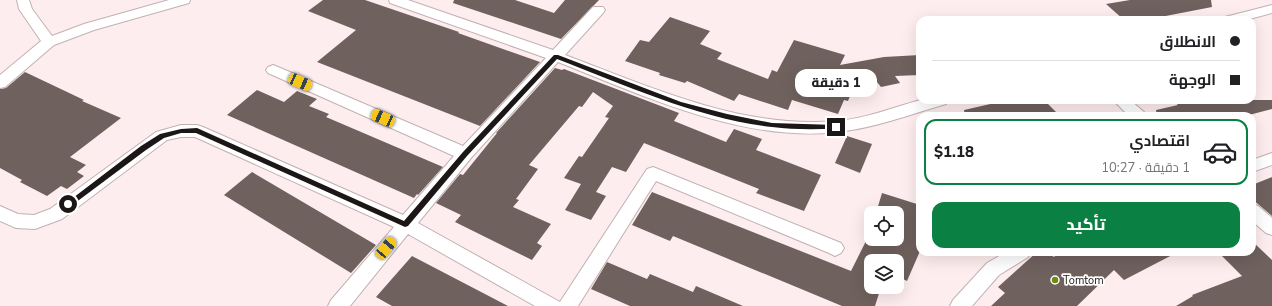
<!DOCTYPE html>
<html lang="ar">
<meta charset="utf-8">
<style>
body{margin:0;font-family:"Nunito Sans",Cairo,sans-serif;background:#f6f6f6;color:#202124;direction:rtl;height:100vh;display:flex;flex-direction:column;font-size:15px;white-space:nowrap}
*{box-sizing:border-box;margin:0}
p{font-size:13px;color:#757577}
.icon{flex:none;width:22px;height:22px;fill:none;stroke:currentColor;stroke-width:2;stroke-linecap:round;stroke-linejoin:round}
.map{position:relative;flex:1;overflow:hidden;direction:ltr}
.sheet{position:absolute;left:916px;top:112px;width:340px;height:144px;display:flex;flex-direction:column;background:#fff;border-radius:12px;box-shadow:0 4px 16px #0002;direction:rtl}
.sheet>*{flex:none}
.banner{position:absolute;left:916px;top:16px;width:340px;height:88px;border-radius:12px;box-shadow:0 4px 16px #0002;direction:rtl;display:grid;align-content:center;height:88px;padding:0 16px;background:#fff}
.controls{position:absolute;left:864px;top:206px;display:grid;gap:8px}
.controls a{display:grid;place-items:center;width:40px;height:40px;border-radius:8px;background:#fff;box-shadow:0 4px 16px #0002;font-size:20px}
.end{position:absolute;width:18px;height:18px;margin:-9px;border:5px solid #1c1617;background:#fff;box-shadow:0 0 0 2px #fff}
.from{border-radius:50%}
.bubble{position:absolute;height:28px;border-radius:12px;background:#fff;box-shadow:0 4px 16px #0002;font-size:13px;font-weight:800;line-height:28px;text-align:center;direction:rtl}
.car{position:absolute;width:12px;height:24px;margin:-12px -6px;border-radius:5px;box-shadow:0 0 3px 1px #0007;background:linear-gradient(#f5c518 24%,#345 0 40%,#f5c518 0 76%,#345 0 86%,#f5c518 0)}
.banner b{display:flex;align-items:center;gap:14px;height:38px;font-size:15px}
.banner b+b{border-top:1px solid #e0e0e0}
.banner i{width:10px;height:10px;background:#202124}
ul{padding:7px 0 0;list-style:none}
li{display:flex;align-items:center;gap:12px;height:66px;margin:0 8px 6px;padding:0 8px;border:2px solid transparent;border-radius:12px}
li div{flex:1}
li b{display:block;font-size:15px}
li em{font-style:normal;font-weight:800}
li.current{border-color:#0b8043}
li>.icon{width:36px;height:36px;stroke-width:1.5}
.action{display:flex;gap:8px;margin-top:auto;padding:8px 16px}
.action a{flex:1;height:46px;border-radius:12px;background:#0b8043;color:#fff;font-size:16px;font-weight:800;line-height:46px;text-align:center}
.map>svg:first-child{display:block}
</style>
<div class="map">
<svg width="1272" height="306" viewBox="0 0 1272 306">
<rect width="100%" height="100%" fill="#feedef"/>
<path fill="#6f615e" d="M 323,0 L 365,0 L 459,32 L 458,33 L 540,62 L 480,126 L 317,62 L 356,30 L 308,11 Z
M 454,0 L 515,0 L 554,13 L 565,0 L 599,0 L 561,39 L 453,3 Z
M 1130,0 L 1211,0 L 1212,7 L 1145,20 L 1124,20 L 1106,4 Z
M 670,17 L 710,31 L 700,44 L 722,53 L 717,59 L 768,79 L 772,70 L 777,72 L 794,40 L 845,55 L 840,65 L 884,57 L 920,55 L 920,75 L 895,76 L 900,83 L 881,87 L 877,82 L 854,86 L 848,101 L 844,100 L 838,114 L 792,100 L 788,110 L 739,94 L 734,101 L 687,81 L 685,83 L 659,75 L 660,73 L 625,61 L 640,40 L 649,42 Z
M 555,68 L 562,70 L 564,69 L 679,113 L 674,121 L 726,142 L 734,129 L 762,139 L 756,150 L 821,175 L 804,211 L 756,193 L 759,189 L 644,143 L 626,172 L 612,167 L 596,192 L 606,196 L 591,220 L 565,210 L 581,184 L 564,178 L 579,156 L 582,157 L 609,118 L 605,117 L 613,106 L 593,92 L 582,107 L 579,106 L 529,165 L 538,169 L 516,199 L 519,200 L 513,207 L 551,224 L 537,243 L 542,246 L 532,260 L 455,222 L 461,215 L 436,203 L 460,174 L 463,175 L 497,133 L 496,133 Z
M 25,72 L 84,100 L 82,101 L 121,118 L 70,157 L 86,165 L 77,172 L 84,176 L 67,189 L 61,186 L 47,196 L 20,182 L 22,180 L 0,168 L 0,89 L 6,88 Z
M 257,90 L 284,102 L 297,91 L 317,99 L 309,106 L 329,114 L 326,117 L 443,167 L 418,195 L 417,194 L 414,198 L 227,115 Z
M 1008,100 L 1044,100 L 1060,116 L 965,116 L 964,110 Z
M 1172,100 L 1272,100 L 1272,109 L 1245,116 L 1157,116 L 1156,110 L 1178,105 Z
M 847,136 L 872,144 L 860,173 L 835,163 Z
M 252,172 L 376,245 L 351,273 L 224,195 Z
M 1272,177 L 1272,216 L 1252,199 L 1252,185 Z
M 652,192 L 851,271 L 871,231 L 871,239 L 897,239 L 897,213 L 876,213 L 882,193 L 920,205 L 920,251 L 907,281 L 897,276 L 897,261 L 871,261 L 871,287 L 881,287 L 875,306 L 842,306 L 673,236 L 670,241 L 632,225 Z
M 1252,241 L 1272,260 L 1272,306 L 1176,306 L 1193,296 L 1192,295 L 1242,276 L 1218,252 L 1252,252 Z
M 1037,252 L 1047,252 L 1054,257 L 1059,252 L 1178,252 L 1124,280 L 1114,270 L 1077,306 L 991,306 L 1005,293 L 998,287 Z
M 412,256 L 508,306 L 392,306 L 376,297 Z
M 607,262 L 647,279 L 650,274 L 693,292 L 696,286 L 743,306 L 630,306 L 591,289 Z"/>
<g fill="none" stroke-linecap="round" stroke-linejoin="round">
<defs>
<path id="minor" d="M 17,0 L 29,0 L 32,9 L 52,36 L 84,24 L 169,0 L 190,0 L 189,3 L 94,30 L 54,45 L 5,87 L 0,88 L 0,75 L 41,41 L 19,9 Z
M 389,0 L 408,0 L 553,50 L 593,7 L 603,7 L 605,10 L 603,13 L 565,55 C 651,87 741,129 836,121 C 866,119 893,107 921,100 C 930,99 940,100 948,100 L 946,104 C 911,114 875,128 838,132 C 743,143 644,96 558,62 L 471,158 L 418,223 L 560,302 L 647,169 L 653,167 L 841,243 L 844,248 L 841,253 L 835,256 L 829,253 L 656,181 L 578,306 L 535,306 L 408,234 L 350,306 L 328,306 L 331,300 L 394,227 L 195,137 L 181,137 L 167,140 L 62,219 L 35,229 L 16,228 L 0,221 L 0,206 L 18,214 L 34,215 L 50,209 L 156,132 L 181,125 L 197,125 L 203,127 L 403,215 L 454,156 L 268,73 L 266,70 L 268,67 L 273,65 L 278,67 L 463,146 L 546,58 L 390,3 Z
M 1272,5 L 1272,13 L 1246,20 L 1223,20 L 1225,17 Z
M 1113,100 L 1130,100 L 1144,112 L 1147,116 L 1129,116 Z
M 1272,153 L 1272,165 L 1252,172 L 1252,160 Z
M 1252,204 L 1258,206 L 1272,218 L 1272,235 L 1266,233 L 1252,221 Z
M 1006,252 L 1031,252 L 1028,257 L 999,275 L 972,306 L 950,306 L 953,300 L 987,263 Z"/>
</defs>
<use href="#minor" stroke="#c1b1b3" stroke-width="2"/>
<use href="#minor" fill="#fff" fill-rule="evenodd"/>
</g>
<path fill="#1c1617" d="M 554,55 L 558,55 L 681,102 L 727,114 L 772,123 L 836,125 L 839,127 L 836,129 C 815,129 793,130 772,127 C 699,119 625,85 557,59 L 467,156 L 408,226 L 405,227 L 196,133 L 181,133 L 164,138 L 146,150 L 71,206 L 66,206 L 65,204 L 141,146 L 160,134 L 181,129 L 197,128 L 404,221 L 463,152 Z"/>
<circle fill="#6a8c11" stroke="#fff" stroke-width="1.5" cx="1055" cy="280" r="4"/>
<g text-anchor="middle" stroke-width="3.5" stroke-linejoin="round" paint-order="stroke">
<g font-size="11" fill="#1c1617" stroke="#fff" text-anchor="start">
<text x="1063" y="284">Tomtom</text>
</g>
</g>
</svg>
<div class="controls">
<a><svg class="icon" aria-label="locate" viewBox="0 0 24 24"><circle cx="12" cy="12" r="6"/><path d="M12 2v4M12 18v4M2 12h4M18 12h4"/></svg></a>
<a><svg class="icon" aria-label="layers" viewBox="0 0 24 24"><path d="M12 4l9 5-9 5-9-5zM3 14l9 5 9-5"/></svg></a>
</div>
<i class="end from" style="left:68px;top:204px"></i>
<i class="end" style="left:836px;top:127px"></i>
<div class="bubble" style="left:795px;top:69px;width:82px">1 دقيقة</div>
<i class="car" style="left:300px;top:82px;rotate:114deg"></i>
<i class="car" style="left:383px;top:118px;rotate:294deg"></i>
<i class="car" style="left:386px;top:248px;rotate:40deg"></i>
<div class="banner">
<b><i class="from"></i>الانطلاق</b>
<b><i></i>الوجهة</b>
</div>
<section class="sheet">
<ul>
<li class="current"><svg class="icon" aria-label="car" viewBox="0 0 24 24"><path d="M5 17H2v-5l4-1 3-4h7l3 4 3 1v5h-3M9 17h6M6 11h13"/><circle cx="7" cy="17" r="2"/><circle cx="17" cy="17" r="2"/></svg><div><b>اقتصادي</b><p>1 دقيقة · 10:27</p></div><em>$1.18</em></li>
</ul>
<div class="action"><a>تأكيد</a></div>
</section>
</div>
